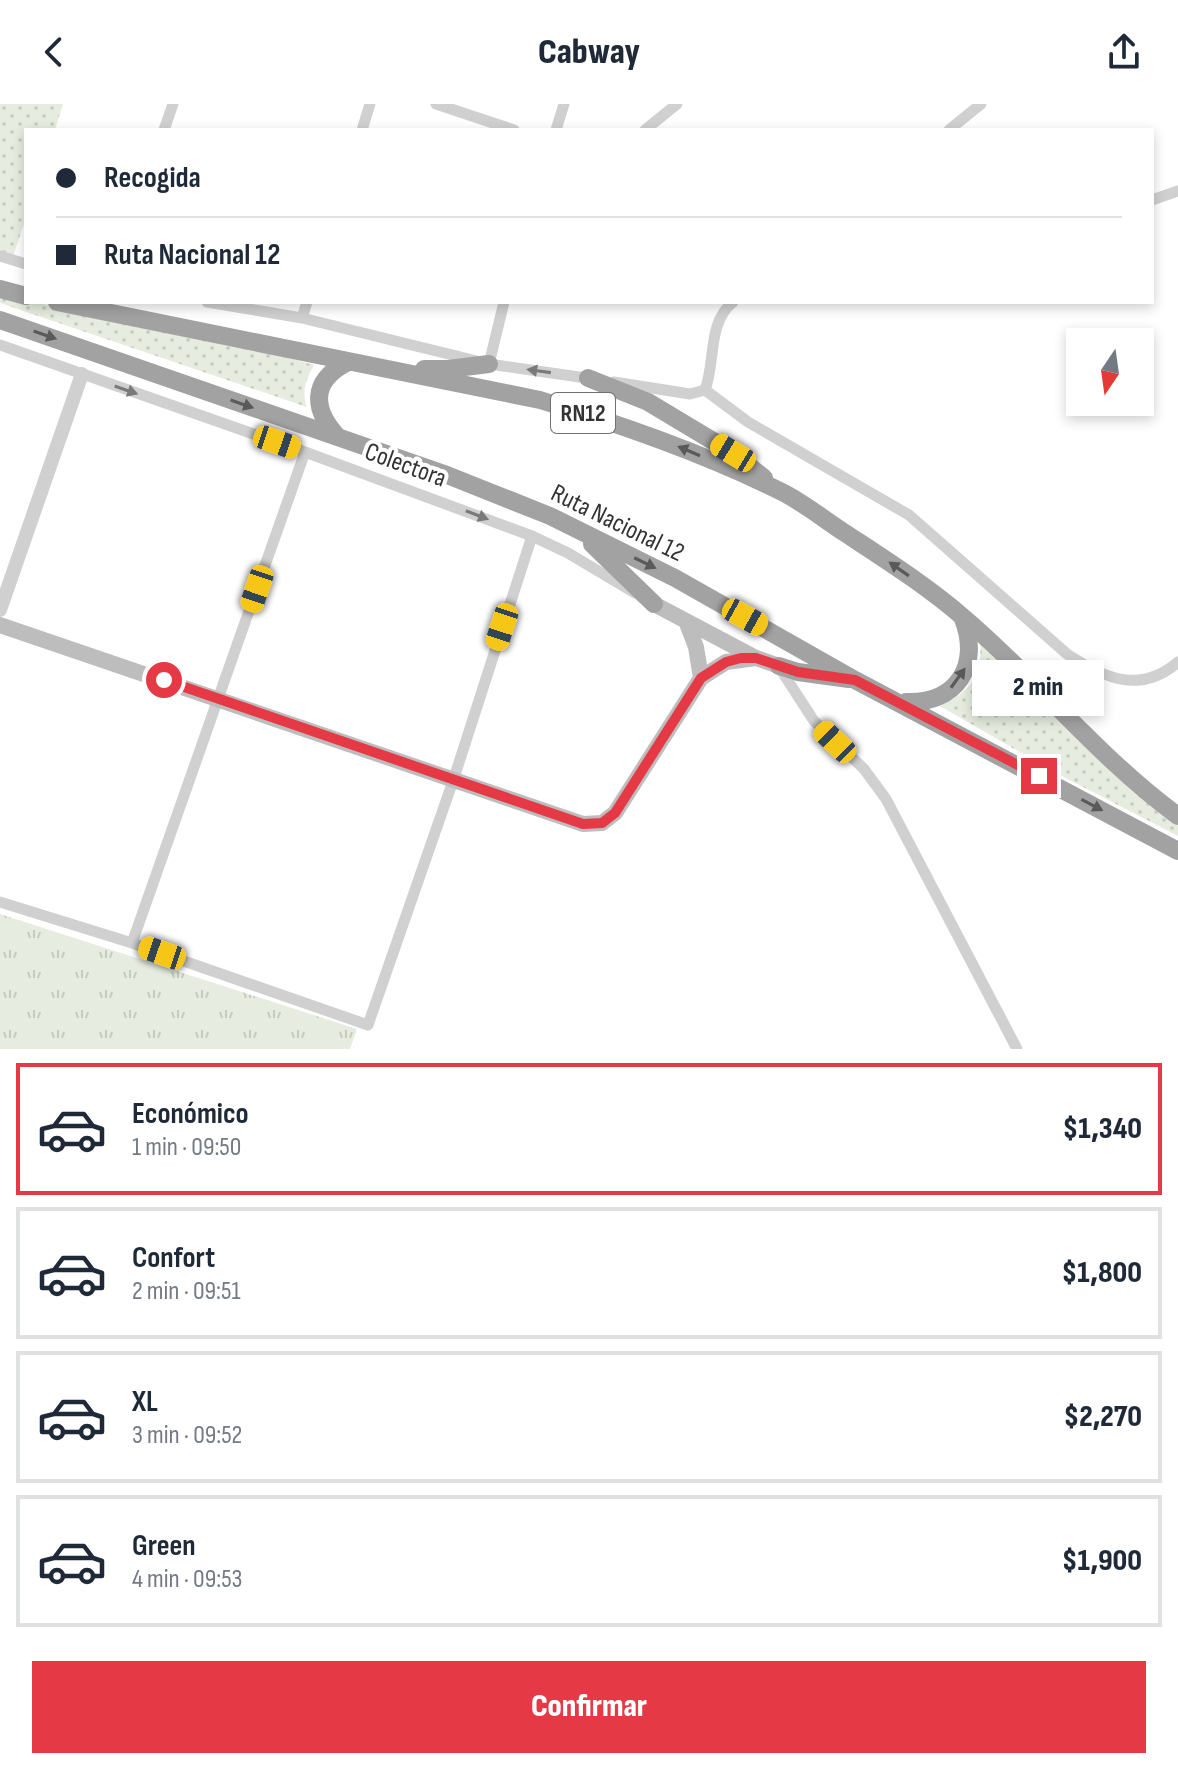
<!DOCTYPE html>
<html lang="es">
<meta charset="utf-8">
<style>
body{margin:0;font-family:"Sofia Sans Condensed",sans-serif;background:#f6f6f7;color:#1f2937;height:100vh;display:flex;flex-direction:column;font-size:30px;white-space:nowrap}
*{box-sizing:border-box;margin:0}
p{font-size:26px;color:#747a83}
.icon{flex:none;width:44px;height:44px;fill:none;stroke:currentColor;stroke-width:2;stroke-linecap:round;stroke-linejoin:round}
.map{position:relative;height:945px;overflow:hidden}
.panel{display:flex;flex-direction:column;background:#fff;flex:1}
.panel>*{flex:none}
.banner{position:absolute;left:24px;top:24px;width:1130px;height:176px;border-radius:0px;box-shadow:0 4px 12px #0003;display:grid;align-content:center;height:176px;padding:0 32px;background:#fff}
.needle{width:52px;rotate:193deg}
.controls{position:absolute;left:1066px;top:224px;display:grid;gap:16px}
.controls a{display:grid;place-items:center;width:88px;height:88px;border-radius:0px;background:#fff;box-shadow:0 4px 12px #0003;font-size:40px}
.end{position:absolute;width:36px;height:36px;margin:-18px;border:10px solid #e63946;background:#fff;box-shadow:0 0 0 4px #fff}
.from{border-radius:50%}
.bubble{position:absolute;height:56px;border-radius:0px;background:#fff;box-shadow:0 4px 12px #0003;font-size:26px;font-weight:800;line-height:56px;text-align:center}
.car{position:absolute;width:24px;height:48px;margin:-24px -12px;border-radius:10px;box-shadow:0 0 6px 2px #0007;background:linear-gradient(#f5c518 24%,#345 0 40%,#f5c518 0 76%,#345 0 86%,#f5c518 0)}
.banner b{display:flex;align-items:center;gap:28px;height:76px;font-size:30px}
.banner b+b{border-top:2px solid #e0e1e3}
.banner i{width:20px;height:20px;background:#1f2937}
ul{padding:14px 0 0;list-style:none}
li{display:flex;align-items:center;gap:24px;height:132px;margin:0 16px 12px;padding:0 16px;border:4px solid #e0e1e3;border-radius:0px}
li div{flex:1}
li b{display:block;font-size:30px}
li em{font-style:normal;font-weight:800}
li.active{border-color:#e63946}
li>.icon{width:72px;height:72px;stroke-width:1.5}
.button{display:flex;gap:16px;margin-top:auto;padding:16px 32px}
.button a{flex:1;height:92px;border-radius:0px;background:#e63946;color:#fff;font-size:32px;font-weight:800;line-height:92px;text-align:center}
header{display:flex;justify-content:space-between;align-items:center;height:104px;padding:0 32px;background:#fff;font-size:36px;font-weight:800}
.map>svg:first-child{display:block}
</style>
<header><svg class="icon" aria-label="back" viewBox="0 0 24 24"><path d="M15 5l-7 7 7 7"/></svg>Cabway<svg class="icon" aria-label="share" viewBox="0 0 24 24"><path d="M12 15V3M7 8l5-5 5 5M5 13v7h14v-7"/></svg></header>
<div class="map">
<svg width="1178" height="945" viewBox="0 0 1178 945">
<defs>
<pattern id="grass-dots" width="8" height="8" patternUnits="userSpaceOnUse" patternTransform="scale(2)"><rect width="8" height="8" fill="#e6ecdf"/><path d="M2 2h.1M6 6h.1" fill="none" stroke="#c6cbc0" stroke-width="1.8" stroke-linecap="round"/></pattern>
<pattern id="park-tufts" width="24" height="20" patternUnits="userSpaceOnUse" patternTransform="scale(2)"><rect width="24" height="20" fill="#e6ecdf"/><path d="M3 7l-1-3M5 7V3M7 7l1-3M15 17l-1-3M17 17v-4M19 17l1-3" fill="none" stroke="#c6cbc0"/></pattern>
</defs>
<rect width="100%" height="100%" fill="#fff"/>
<path fill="url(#grass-dots)" d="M 0,0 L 63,0 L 55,26 L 26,26 L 26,114 L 12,155 L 0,151 Z
M 0,191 L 262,246 L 314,261 C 306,275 301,288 307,303 L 0,199 Z
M 980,538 L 1178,717 L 1178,732 L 1058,670 L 940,602 C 970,588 983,572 980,538 Z"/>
<path fill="url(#park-tufts)" d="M 0,810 L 357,925 L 350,945 L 0,945 Z"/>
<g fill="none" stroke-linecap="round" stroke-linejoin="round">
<path stroke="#d0d0d0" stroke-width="11" d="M 436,0 L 514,26
M 164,26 L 173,0
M 362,26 L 370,0
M 556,26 L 564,0
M 645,26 L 677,0
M 949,26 L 981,0
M 1152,96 L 1178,87
M 0,152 L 26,160
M 207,198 L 302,214 L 489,260 L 593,275
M 302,214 L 307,198
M 0,241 L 305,348 L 532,432 L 568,449 L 635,489
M 489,260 L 504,198
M 614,278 L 690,290 L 705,286 C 716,257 707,219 733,198
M 705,286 L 748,318 L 909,411 L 1067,550 C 1104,574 1140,591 1178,558
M 779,563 L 814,617 L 864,665 L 886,695 L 1017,945
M 0,798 L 132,839 L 368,921 L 454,674 L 532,432
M 132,839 L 305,348"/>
<path stroke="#d0d0d0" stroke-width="14" d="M 0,506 L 82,270"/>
<path stroke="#bdbdbd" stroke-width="16" d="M 654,500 L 756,554 L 779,562
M 686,517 L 696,543 L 701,574
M 0,521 L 583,720 L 602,719 L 615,709 L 701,574 L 726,558 L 756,554"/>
<path stroke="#a2a2a2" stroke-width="18" d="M 0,185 L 26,192
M 57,198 L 540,296 C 623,321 706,350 784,389 C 805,400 825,416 845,429 C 886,456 927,482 964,514 C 1038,577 1099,654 1178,712
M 0,216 L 447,371 L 550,412 L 675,474 L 855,576 L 1178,747
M 424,265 L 448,265 L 489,260
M 588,274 L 648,298 L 733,349 L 764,374
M 338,333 C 313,306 310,278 346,259
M 592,440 L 654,500
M 779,562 L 798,568 L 849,575
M 906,598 C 957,600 981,561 963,515"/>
</g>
<defs><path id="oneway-solid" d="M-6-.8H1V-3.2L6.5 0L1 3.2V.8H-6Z" transform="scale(2)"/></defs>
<g fill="#5a5a5a">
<use href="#oneway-solid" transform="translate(45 231) rotate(19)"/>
<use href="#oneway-solid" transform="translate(242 300) rotate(19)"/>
<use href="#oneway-solid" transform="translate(689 347) rotate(-157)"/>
<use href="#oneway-solid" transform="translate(645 459) rotate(26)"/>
<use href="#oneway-solid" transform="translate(899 465) rotate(-145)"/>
<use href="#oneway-solid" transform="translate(958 574) rotate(-54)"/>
<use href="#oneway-solid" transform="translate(1092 701) rotate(28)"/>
</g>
<g fill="#7a7a7a">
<use href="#oneway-solid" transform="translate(539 267) rotate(-172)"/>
<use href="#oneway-solid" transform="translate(126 286) rotate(19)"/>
<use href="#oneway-solid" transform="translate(477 411) rotate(21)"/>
</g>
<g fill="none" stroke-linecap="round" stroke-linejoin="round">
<path stroke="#e63946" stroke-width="10" d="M 164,576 L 583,720 L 602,719 L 615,709 L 701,574 L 726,558 L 741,554 L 756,554 L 798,568 L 855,576 L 1039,672"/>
</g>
<g text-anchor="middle" stroke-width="8" stroke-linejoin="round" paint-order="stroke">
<rect fill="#fff" stroke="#707070" stroke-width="2" x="551" y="289" width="64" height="40" rx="6"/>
<g font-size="24" font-weight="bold" fill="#333">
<text x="583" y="317">RN12</text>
</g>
<g font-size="26" fill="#333" stroke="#fff">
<text transform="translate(406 360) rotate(20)" y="9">Colectora</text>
<text transform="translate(618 418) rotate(26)" y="9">Ruta Nacional 12</text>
</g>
</g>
</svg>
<div class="controls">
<a><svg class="needle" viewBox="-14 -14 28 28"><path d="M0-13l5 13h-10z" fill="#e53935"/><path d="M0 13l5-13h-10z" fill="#747a83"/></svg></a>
</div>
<i class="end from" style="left:164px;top:576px"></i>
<i class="end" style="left:1039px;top:672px"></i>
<div class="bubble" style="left:972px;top:556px;width:132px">2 min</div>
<i class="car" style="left:277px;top:338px;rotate:109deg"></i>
<i class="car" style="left:733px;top:349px;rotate:301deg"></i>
<i class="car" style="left:257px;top:485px;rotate:199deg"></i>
<i class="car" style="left:745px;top:513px;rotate:119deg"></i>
<i class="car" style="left:502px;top:523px;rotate:198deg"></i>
<i class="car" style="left:835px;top:638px;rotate:314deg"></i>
<i class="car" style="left:162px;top:849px;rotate:289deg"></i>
<div class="banner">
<b><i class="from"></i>Recogida</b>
<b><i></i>Ruta Nacional 12</b>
</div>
</div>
<section class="panel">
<ul>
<li class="active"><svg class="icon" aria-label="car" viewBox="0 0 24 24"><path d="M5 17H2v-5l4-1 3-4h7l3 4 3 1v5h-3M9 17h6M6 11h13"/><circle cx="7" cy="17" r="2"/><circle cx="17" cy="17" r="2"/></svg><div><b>Económico</b><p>1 min · 09:50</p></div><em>$1,340</em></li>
<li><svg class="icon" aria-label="car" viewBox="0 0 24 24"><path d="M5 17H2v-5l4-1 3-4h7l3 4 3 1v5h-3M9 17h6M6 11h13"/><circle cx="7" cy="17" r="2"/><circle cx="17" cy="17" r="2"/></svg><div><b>Confort</b><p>2 min · 09:51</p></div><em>$1,800</em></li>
<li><svg class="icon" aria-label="car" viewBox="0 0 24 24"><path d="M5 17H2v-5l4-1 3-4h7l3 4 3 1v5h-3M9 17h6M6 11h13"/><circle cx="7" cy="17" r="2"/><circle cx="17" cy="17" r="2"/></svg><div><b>XL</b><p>3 min · 09:52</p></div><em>$2,270</em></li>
<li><svg class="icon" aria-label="car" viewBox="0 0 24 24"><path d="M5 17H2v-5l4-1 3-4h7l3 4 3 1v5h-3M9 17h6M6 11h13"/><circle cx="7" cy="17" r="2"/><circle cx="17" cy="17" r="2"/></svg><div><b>Green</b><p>4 min · 09:53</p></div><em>$1,900</em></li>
</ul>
<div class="button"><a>Confirmar</a></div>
</section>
